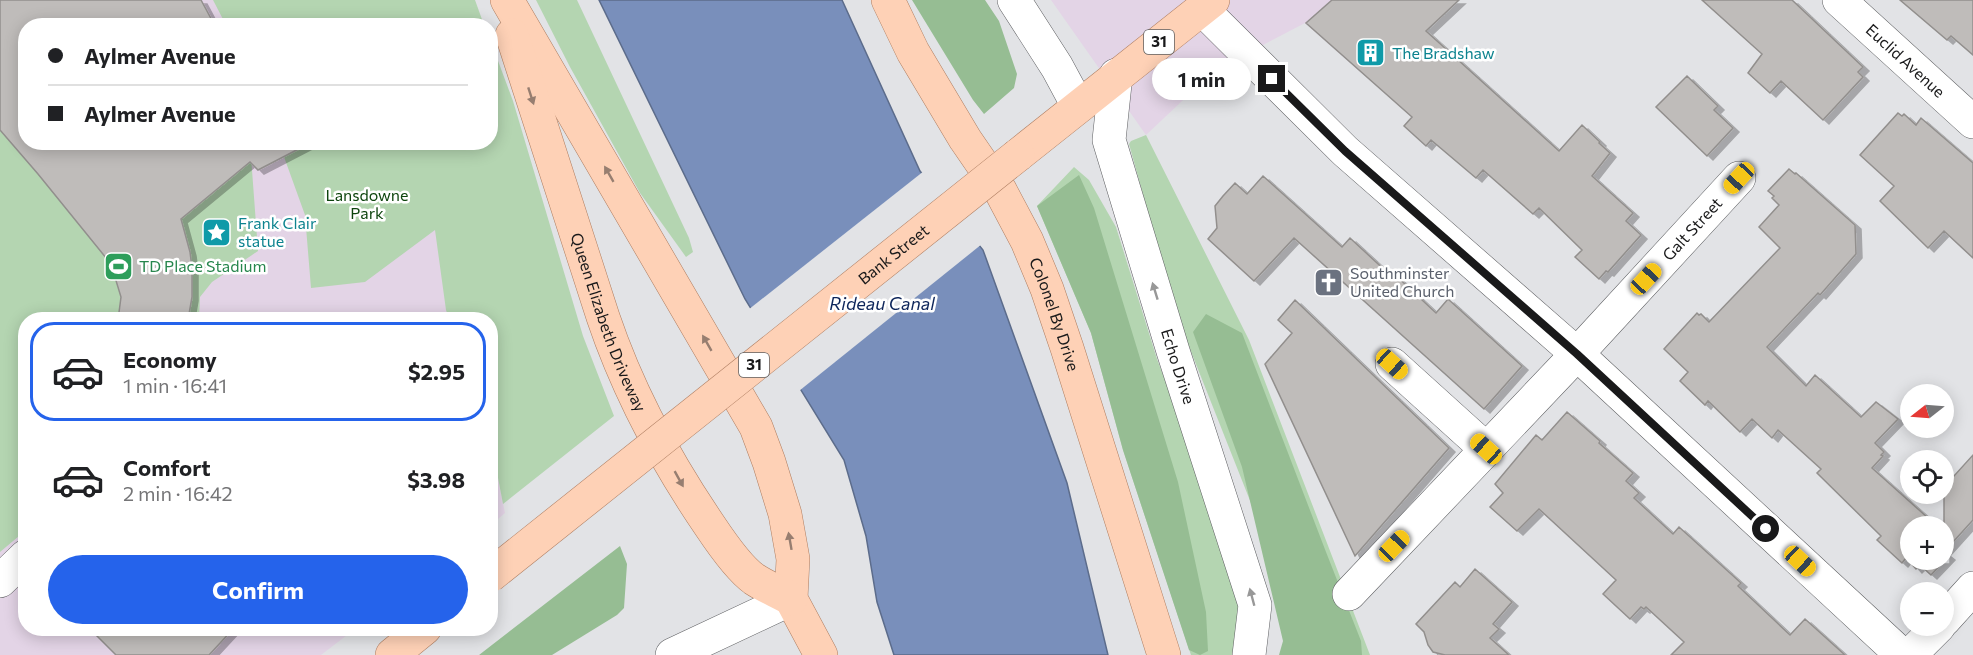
<!DOCTYPE html>
<meta charset="utf-8">
<style>
body{margin:0;font-family:Commissioner,sans-serif;background:#f2f2f2;color:#202124;height:100vh;display:flex;flex-direction:column;font-size:22px;white-space:nowrap}
*{box-sizing:border-box;margin:0}
p{font-size:20px;color:#757577}
.icon{flex:none;width:33px;height:33px;fill:none;stroke:currentColor;stroke-width:2;stroke-linecap:round;stroke-linejoin:round}
.map{position:relative;flex:1;overflow:hidden}
.drawer{position:absolute;left:18px;top:312px;width:480px;height:324px;display:flex;flex-direction:column;background:#fff;border-radius:24px;box-shadow:0 3px 15px #0003}
.drawer>*{flex:none}
.hud{position:absolute;left:18px;top:18px;width:480px;height:132px;border-radius:24px;box-shadow:0 3px 15px #0003;display:grid;align-content:center;height:132px;padding:0 30px;background:#fff}
.needle{width:39px;rotate:253deg}
.fabs{position:absolute;left:1900px;top:384px;display:grid;gap:12px}
.fabs a{display:grid;place-items:center;width:54px;height:54px;border-radius:50%;background:#fff;box-shadow:0 3px 15px #0003;font-size:30px}
.end{position:absolute;width:27px;height:27px;margin:-14px;border:8px solid #19191a;background:#fff;box-shadow:0 0 0 3px #fff}
.from{border-radius:50%}
.bubble{position:absolute;height:42px;border-radius:21px;background:#fff;box-shadow:0 3px 15px #0003;font-size:20px;font-weight:700;line-height:42px;text-align:center}
.car{position:absolute;width:18px;height:36px;margin:-18px -9px;border-radius:8px;box-shadow:0 0 4px 2px #0007;background:linear-gradient(#f5c518 24%,#345 0 40%,#f5c518 0 76%,#345 0 86%,#f5c518 0)}
.hud b{display:flex;align-items:center;gap:21px;height:57px;font-size:22px}
.hud b+b{border-top:2px solid #e0e0e0}
.hud i{width:15px;height:15px;background:#202124}
ul{padding:10px 0 0;list-style:none}
li{display:flex;align-items:center;gap:18px;height:99px;margin:0 12px 9px;padding:0 18px;border:3px solid transparent;border-radius:24px}
li div{flex:1}
li b{display:block;font-size:22px}
li em{font-style:normal;font-weight:700}
li.selected{border-color:#2563eb}
li>.icon{width:54px;height:54px;stroke-width:1.5}
.button{display:flex;gap:12px;margin-top:auto;padding:12px 30px}
.button a{flex:1;height:69px;border-radius:36px;background:#2563eb;color:#fff;font-size:24px;font-weight:700;line-height:69px;text-align:center}
.map>svg:first-child{display:block}
</style>
<div class="map">
<svg width="1973" height="655" viewBox="0 0 1973 655">
<defs>
<filter id="shadow"><feDropShadow dx="6" dy="4" stdDeviation="0" flood-color="#0004"/></filter>
</defs>
<rect width="100%" height="100%" fill="#e2e3e6"/>
<path fill="#e3d4e6" d="M 0,0 L 392,0 L 400,25 L 26,26 L 26,142 L 426,143 L 465,319 L 26,320 L 26,628 L 355,629 L 321,655 L 0,655 Z
M 1051,0 L 1459,0 L 1372,82 L 1305,23 L 1215,70 L 1146,135 Z
M 490,441 L 505,513 L 491,525 L 490,525 Z"/>
<path fill="#b4d5b1" d="M 0,0 L 26,26 L 26,142 L 250,143 L 258,251 L 212,282 L 200,297 L 199,319 L 26,320 L 25,531 L 0,552 Z
M 213,0 L 475,0 L 484,25 L 226,25 Z
M 536,0 L 577,0 L 689,238 L 693,252 L 686,257 L 640,193 L 570,67 Z
M 491,42 L 513,101 L 583,336 L 614,416 L 503,504 L 491,441 L 490,320 L 449,319 L 446,310 L 435,230 L 365,282 L 311,288 L 305,215 L 279,143 L 490,142 Z
M 1146,135 L 1249,340 L 1370,655 L 1284,655 L 1287,615 L 1266,541 L 1188,344 L 1160,256 L 1129,144 L 1131,141 Z
M 1074,167 L 1089,180 L 1116,227 L 1157,359 L 1228,545 L 1241,588 L 1239,622 L 1233,655 L 1191,655 L 1123,450 L 1091,333 L 1037,206 Z"/>
<path fill="#96bd93" d="M 912,0 L 985,0 L 999,21 L 1017,74 L 1014,88 L 984,114 L 973,100 Z
M 1079,175 L 1094,208 L 1178,482 L 1206,612 L 1208,651 L 1200,655 L 1189,650 L 1123,450 L 1091,333 L 1037,206 Z
M 1206,314 L 1242,333 L 1326,552 L 1361,641 L 1362,655 L 1279,655 L 1283,641 L 1242,467 L 1193,332 Z
M 620,546 L 627,564 L 624,608 L 617,615 L 552,655 L 479,655 Z"/>
<path fill="#798fbb" stroke="#5c6c8b" stroke-width="1.5" d="M 599,0 L 842,0 L 920,171 L 983,250 L 1067,483 L 1108,655 L 894,655 L 877,602 L 866,536 L 844,460 L 745,299 Z"/>
<path fill="#e2e3e6" d="M 924,171 L 982,244 L 799,391 L 748,310 Z"/>
<path fill="#bfbcba" stroke="#928f8d" stroke-width="1.5" filter="url(#shadow)" d="M 0,0 L 201,0 L 215,26 L 26,26 L 26,142 L 312,142 L 258,170 L 250,162 L 181,219 L 190,252 L 192,268 L 192,297 L 188,320 L 118,320 L 121,297 L 111,264 L 38,174 L 0,130 Z
M 1332,0 L 1459,0 L 1426,31 L 1559,151 L 1582,125 L 1600,142 L 1599,143 L 1610,153 L 1592,176 L 1633,213 L 1626,221 L 1641,235 L 1608,272 L 1606,271 L 1599,279 L 1575,257 L 1582,250 L 1539,208 L 1533,214 L 1483,170 L 1476,178 L 1431,140 L 1426,146 L 1404,126 L 1412,117 L 1306,23 Z
M 1702,0 L 1792,0 L 1863,67 L 1858,72 L 1863,77 L 1823,120 L 1781,81 L 1770,93 L 1748,73 L 1762,54 Z
M 1900,0 L 1973,0 L 1973,55 L 1951,36 L 1947,40 Z
M 1687,76 L 1718,106 L 1714,110 L 1733,128 L 1707,156 L 1656,107 Z
M 1898,113 L 1902,116 L 1904,114 L 1916,125 L 1921,118 L 1973,163 L 1973,258 L 1944,231 L 1928,248 L 1880,201 L 1894,186 L 1860,155 Z
M 1789,169 L 1795,174 L 1796,173 L 1855,225 L 1856,254 L 1820,295 L 1818,293 L 1767,347 L 1806,386 L 1815,375 L 1861,417 L 1876,402 L 1898,419 L 1875,443 L 1884,452 L 1881,455 L 1883,456 L 1872,468 L 1937,526 L 1911,526 L 1911,560 L 1944,560 L 1944,487 L 1973,455 L 1973,520 L 1944,552 L 1949,556 L 1931,575 L 1920,565 L 1916,569 L 1906,558 L 1902,563 L 1877,540 L 1881,536 L 1817,473 L 1821,469 L 1778,430 L 1772,438 L 1752,419 L 1740,432 L 1708,401 L 1705,405 L 1680,381 L 1688,372 L 1664,349 L 1697,313 L 1699,315 L 1701,314 L 1709,322 L 1780,248 L 1759,227 L 1779,205 L 1772,198 L 1774,196 L 1768,191 Z
M 1263,176 L 1342,247 L 1350,238 L 1389,274 L 1392,272 L 1436,313 L 1448,299 L 1522,366 L 1484,409 L 1294,238 L 1254,281 L 1208,239 L 1217,228 L 1215,206 L 1223,196 L 1235,183 L 1247,194 Z
M 1295,300 L 1449,448 L 1355,556 L 1265,364 L 1292,333 L 1278,320 Z
M 1567,412 L 1600,441 L 1599,443 L 1633,473 L 1626,481 L 1639,493 L 1634,498 L 1673,534 L 1679,527 L 1741,583 L 1738,586 L 1790,635 L 1805,619 L 1845,655 L 1671,655 L 1684,642 L 1646,607 L 1644,609 L 1641,607 L 1630,619 L 1603,594 L 1616,580 L 1539,509 L 1517,531 L 1490,507 L 1503,493 L 1495,484 L 1536,435 L 1542,440 Z
M 1475,569 L 1512,602 L 1493,624 L 1499,629 L 1490,638 L 1509,655 L 1445,655 L 1433,652 L 1428,645 L 1424,632 L 1416,624 L 1455,582 L 1460,587 Z
M 89,628 L 234,628 L 209,655 L 116,655 Z"/>
<g fill="none" stroke-linecap="round" stroke-linejoin="round">
<defs>
<g id="minor">
<path d="M 1014,0 L 1057,67 L 1078,106"/>
<path id="s1" d="M 1839,0 L 1973,122"/>
<path d="M 1202,9 L 1345,151 L 1577,354 L 1902,655"/>
<path id="s2" d="M 1116,75 L 1109,140 L 1173,351 L 1255,605 L 1249,655"/>
<path d="M 1392,364 L 1486,449"/>
<path d="M 0,581 L 26,556"/>
<path id="s3" d="M 1349,594 L 1577,354 L 1739,178"/>
<path d="M 1944,620 L 1973,588"/>
<path d="M 672,655 L 791,599"/>
<path d="M 1910,655 L 1939,626"/>
</g>
<g id="major">
<path d="M 507,0 L 756,427 L 769,462 L 785,514 L 793,559 L 791,599 L 821,655"/>
<path id="s4" d="M 888,0 L 913,52 L 965,139 L 1000,190 L 1027,241 L 1047,289 L 1067,348 L 1164,655"/>
<path id="s5" d="M 512,35 L 603,317 C 629,394 665,460 710,526 C 720,541 740,569 754,579 C 766,587 779,592 791,599"/>
<path d="M 1018,155 L 1213,0"/>
<path d="M 392,655 L 425,628"/>
</g>
</defs>
<use href="#minor" stroke="#5d5e61" stroke-width="34"/>
<use href="#major" stroke="#ae7d60" stroke-width="34"/>
<use href="#minor" stroke="#fff" stroke-width="33"/>
<use href="#major" stroke="#fed1b6" stroke-width="33"/>
<defs>
<g id="major-bridge">
<path id="s6" d="M 490,576 L 1018,155"/>
</g>
</defs>
<use href="#major-bridge" stroke="#ae7d60" stroke-width="34" stroke-linecap="butt"/>
<use href="#major-bridge" stroke="#fed1b6" stroke-width="33"/>
</g>
<defs><path id="oneway-solid" d="M-6-.8H1V-3.2L6.5 0L1 3.2V.8H-6Z" transform="scale(1.5)"/></defs>
<g fill="#977e70">
<use href="#oneway-solid" transform="translate(531 96) rotate(72)"/>
<use href="#oneway-solid" transform="translate(609 174) rotate(-120)"/>
<use href="#oneway-solid" transform="translate(707 343) rotate(-120)"/>
<use href="#oneway-solid" transform="translate(679 479) rotate(61)"/>
<use href="#oneway-solid" transform="translate(790 541) rotate(-100)"/>
</g>
<g fill="#989898">
<use href="#oneway-solid" transform="translate(1155 291) rotate(-107)"/>
<use href="#oneway-solid" transform="translate(1252 597) rotate(-105)"/>
</g>
<g fill="none" stroke-linecap="round" stroke-linejoin="round">
<path stroke="#19191a" stroke-width="8" d="M 1272,79 L 1345,151 L 1577,354 L 1766,529"/>
</g>
<defs>
<symbol id="building-square" viewBox="-11 -11 22 22"><rect x="-9" y="-9" width="18" height="18" rx="4" fill="#0f9aa8" stroke="#fff"/><path d="M-4-6H4V6H1V3H-1V6H-4ZM-2.5-4.3h1.7v1.8h-1.7ZM.8-4.3h1.7v1.8H.8ZM-2.5-1h1.7V.8h-1.7ZM.8-1h1.7V.8H.8Z" fill="#fff"/></symbol>
<symbol id="sight-square" viewBox="-11 -11 22 22"><rect x="-9" y="-9" width="18" height="18" rx="4" fill="#0f9aa8" stroke="#fff"/><path d="M0-6L1.8-2.2L6-1.7L2.9 1.2L3.7 5.4L0 3.3L-3.7 5.4L-2.9 1.2L-6-1.7L-1.8-2.2Z" fill="#fff"/></symbol>
<symbol id="stadium-square" viewBox="-11 -11 22 22"><rect x="-9" y="-9" width="18" height="18" rx="4" fill="#2e9e5b" stroke="#fff"/><path d="M0-5a6.5 5 0 1 0 0 10a6.5 5 0 1 0 0-10ZM-3.5-1.8h7v3.6h-7Z" fill="#fff"/></symbol>
<symbol id="church-square" viewBox="-11 -11 22 22"><rect x="-9" y="-9" width="18" height="18" rx="4" fill="#6b7280" stroke="#fff"/><path d="M-1.2-6h2.4v3.5h3.3v2.4h-3.3V6h-2.4V-.1h-3.3v-2.4h3.3Z" fill="#fff"/></symbol>
</defs>
<g fill-rule="evenodd">
<use href="#building-square" x="1354" y="36" width="33" height="33"/>
<use href="#sight-square" x="200" y="216" width="33" height="33"/>
<use href="#stadium-square" x="102" y="250" width="33" height="33"/>
<use href="#church-square" x="1312" y="266" width="33" height="33"/>
</g>
<g text-anchor="middle" stroke-width="5" stroke-linejoin="round" paint-order="stroke">
<g fill="#fff" stroke="#5e5e5f" stroke-width="1.5">
<rect x="1144" y="30" width="30" height="24" rx="4.5"/>
<rect x="739" y="353" width="30" height="24" rx="4.5"/>
</g>
<g font-size="15" font-weight="bold" fill="#19191a">
<text x="1159" y="47">31</text>
<text x="754" y="370">31</text>
</g>
<g font-size="16" fill="#0d838f" stroke="#fff" text-anchor="start">
<text x="1392" y="59">The Bradshaw</text>
<text x="238" y="229">Frank Clair<tspan x="238" dy="18">statue</tspan></text>
</g>
<g font-size="16" fill="#19191a" stroke="#fff">
<text dy="6" stroke="none"><textPath href="#s1" startOffset="90">Euclid Avenue</textPath></text>
<text dy="6" stroke="none"><textPath href="#s3" startOffset="501">Galt Street</textPath></text>
<text dy="6" stroke="none"><textPath href="#s6" startOffset="516">Bank Street</textPath></text>
<text dy="6" stroke="none"><textPath href="#s4" startOffset="357">Colonel By Drive</textPath></text>
<text dy="6" stroke="none"><textPath href="#s5" startOffset="303">Queen Elizabeth Driveway</textPath></text>
<text dy="6" stroke="none"><textPath href="#s2" startOffset="302">Echo Drive</textPath></text>
</g>
<g font-size="16" fill="#0d440d" stroke="#fff">
<text x="367" y="201">Lansdowne<tspan x="367" dy="18">Park</tspan></text>
</g>
<g font-size="16" fill="#27864d" stroke="#fff" text-anchor="start">
<text x="139" y="272">TD Place Stadium</text>
</g>
<g font-size="16" fill="#5b616d" stroke="#fff" text-anchor="start">
<text x="1350" y="279">Southminster<tspan x="1350" dy="18">United Church</tspan></text>
</g>
<g font-size="18" font-style="italic" fill="#0d255a" stroke="#fff">
<text x="882" y="310">Rideau Canal</text>
</g>
</g>
</svg>
<div class="fabs">
<a><svg class="needle" viewBox="-14 -14 28 28"><path d="M0-13l5 13h-10z" fill="#e53935"/><path d="M0 13l5-13h-10z" fill="#757577"/></svg></a>
<a><svg class="icon" aria-label="locate" viewBox="0 0 24 24"><circle cx="12" cy="12" r="6"/><path d="M12 2v4M12 18v4M2 12h4M18 12h4"/></svg></a>
<a>+</a>
<a>−</a>
</div>
<i class="end from" style="left:1766px;top:529px"></i>
<i class="end" style="left:1272px;top:79px"></i>
<div class="bubble" style="left:1152px;top:58px;width:99px">1 min</div>
<i class="car" style="left:1739px;top:178px;rotate:223deg"></i>
<i class="car" style="left:1646px;top:279px;rotate:43deg"></i>
<i class="car" style="left:1392px;top:364px;rotate:132deg"></i>
<i class="car" style="left:1486px;top:449px;rotate:312deg"></i>
<i class="car" style="left:1394px;top:546px;rotate:44deg"></i>
<i class="car" style="left:1800px;top:561px;rotate:133deg"></i>
<div class="hud">
<b><i class="from"></i>Aylmer Avenue</b>
<b><i></i>Aylmer Avenue</b>
</div>
<section class="drawer">
<ul>
<li class="selected"><svg class="icon" aria-label="car" viewBox="0 0 24 24"><path d="M5 17H2v-5l4-1 3-4h7l3 4 3 1v5h-3M9 17h6M6 11h13"/><circle cx="7" cy="17" r="2"/><circle cx="17" cy="17" r="2"/></svg><div><b>Economy</b><p>1 min · 16:41</p></div><em>$2.95</em></li>
<li><svg class="icon" aria-label="car" viewBox="0 0 24 24"><path d="M5 17H2v-5l4-1 3-4h7l3 4 3 1v5h-3M9 17h6M6 11h13"/><circle cx="7" cy="17" r="2"/><circle cx="17" cy="17" r="2"/></svg><div><b>Comfort</b><p>2 min · 16:42</p></div><em>$3.98</em></li>
</ul>
<div class="button"><a>Confirm</a></div>
</section>
</div>
